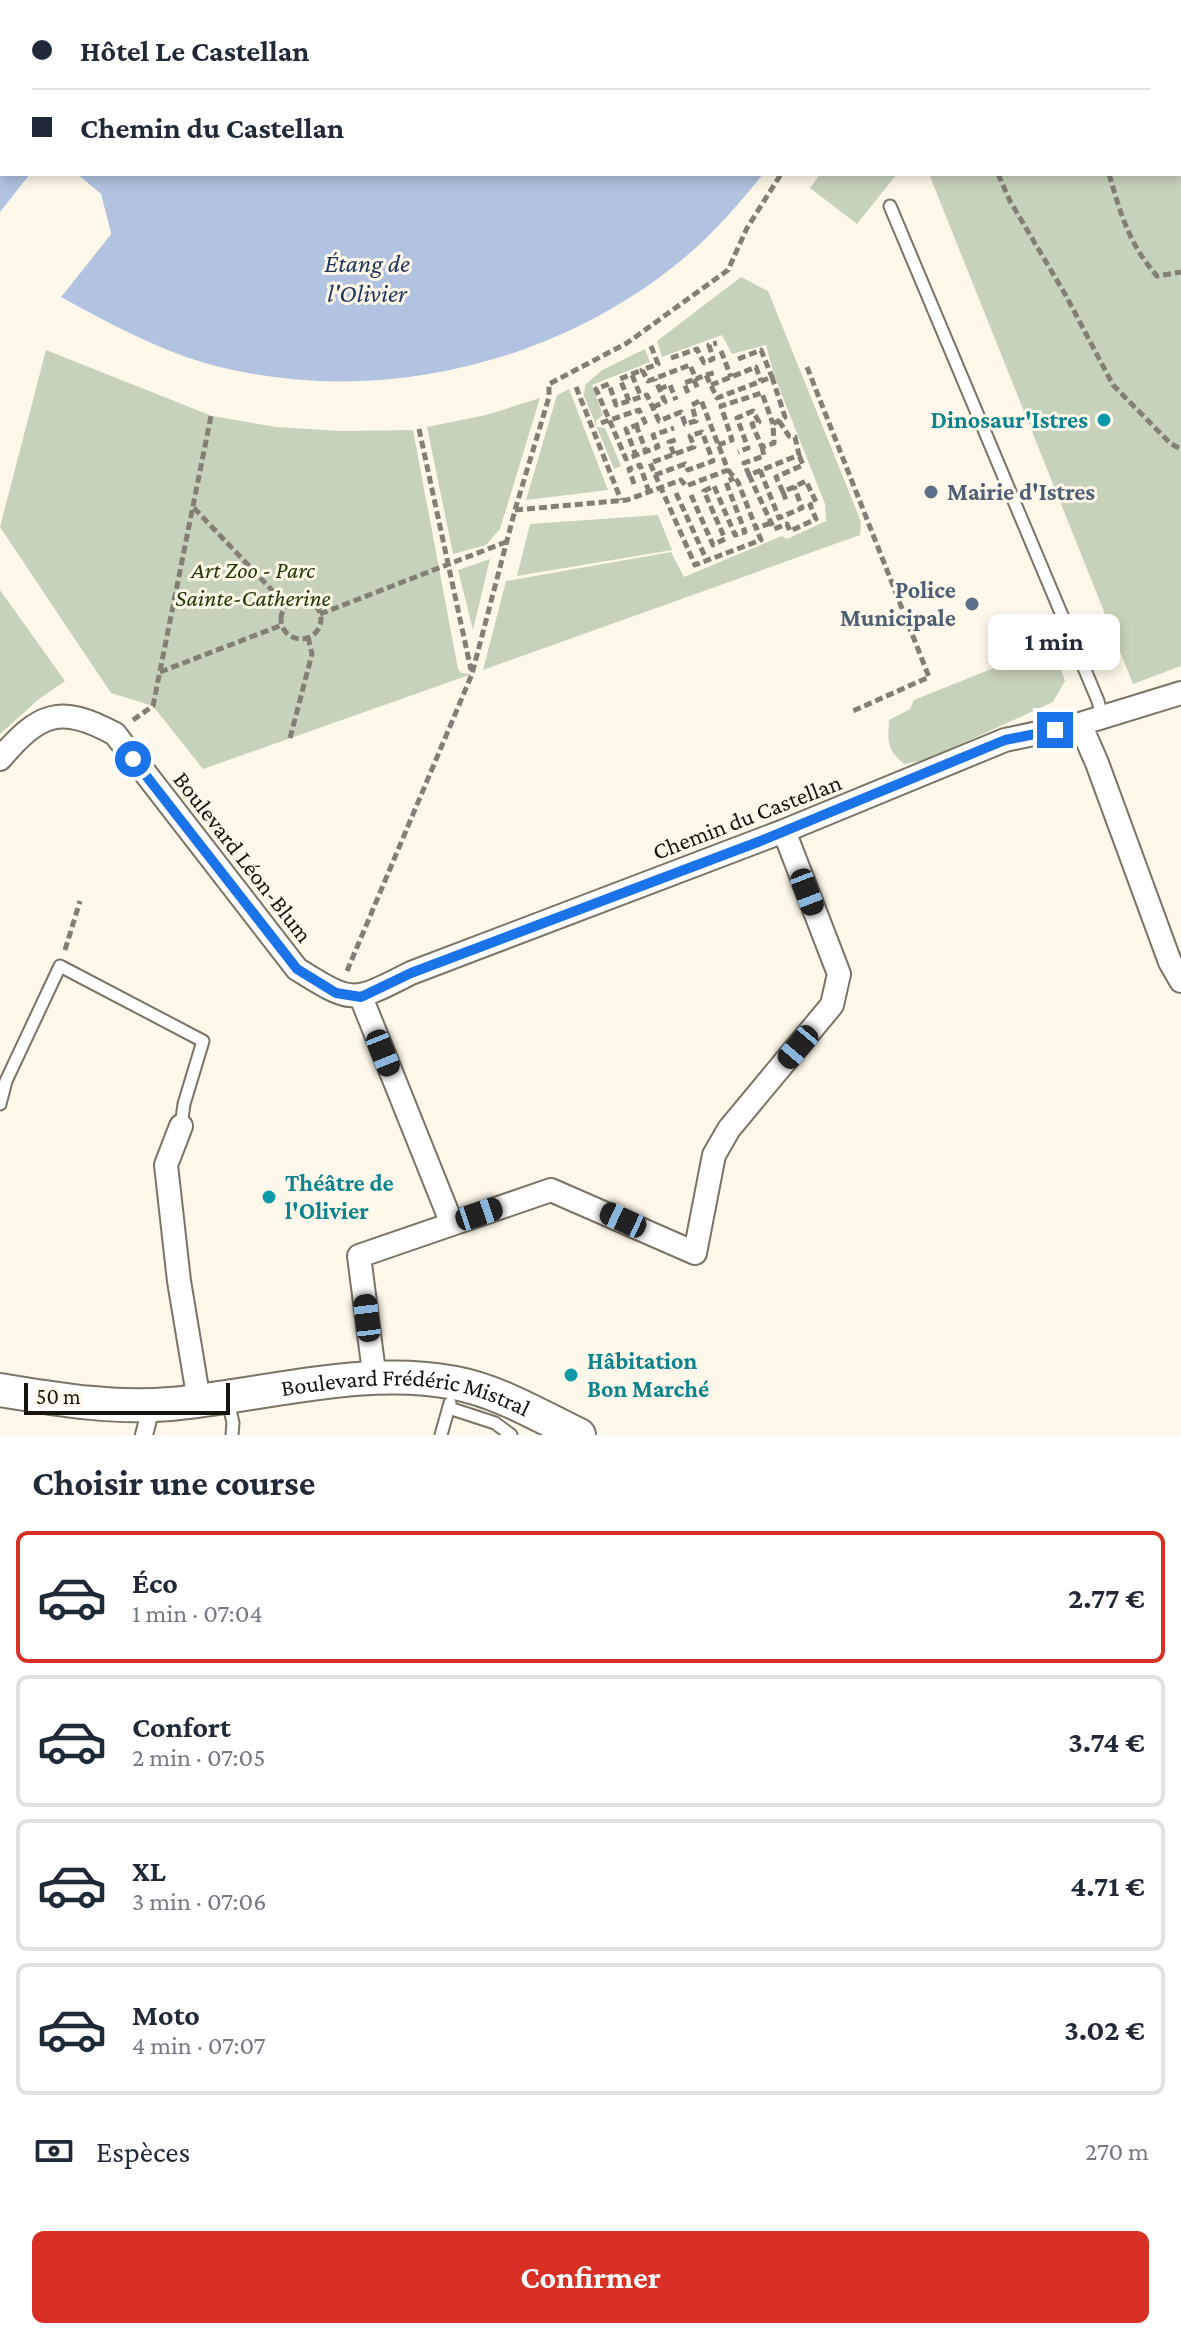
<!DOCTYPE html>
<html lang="fr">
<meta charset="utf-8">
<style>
body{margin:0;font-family:"Crimson Pro",serif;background:#f2f2f3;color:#1f2937;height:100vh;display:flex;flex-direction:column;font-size:30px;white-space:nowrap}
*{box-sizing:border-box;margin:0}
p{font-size:26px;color:#747a83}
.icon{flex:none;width:44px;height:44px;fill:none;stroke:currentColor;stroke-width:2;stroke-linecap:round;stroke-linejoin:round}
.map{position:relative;height:1435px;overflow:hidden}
.sheet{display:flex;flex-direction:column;background:#fff;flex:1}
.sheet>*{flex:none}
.hud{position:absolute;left:0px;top:0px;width:1182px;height:176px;box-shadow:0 4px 12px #0003;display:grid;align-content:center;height:176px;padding:0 32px;background:#fff}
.scale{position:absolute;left:24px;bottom:20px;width:206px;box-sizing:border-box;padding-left:8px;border:4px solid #17140e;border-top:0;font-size:22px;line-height:28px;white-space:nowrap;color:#17140e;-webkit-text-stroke:6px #fef8ea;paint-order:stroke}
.end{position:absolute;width:36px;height:36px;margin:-18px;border:10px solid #1a73e8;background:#fff;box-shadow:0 0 0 4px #fff}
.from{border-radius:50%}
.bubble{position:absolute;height:56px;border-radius:12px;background:#fff;box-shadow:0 4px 12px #0003;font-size:26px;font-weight:700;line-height:56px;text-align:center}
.car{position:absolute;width:24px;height:48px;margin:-24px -12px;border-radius:10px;box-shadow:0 0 6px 2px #0007;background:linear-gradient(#222 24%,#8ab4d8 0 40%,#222 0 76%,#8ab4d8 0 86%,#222 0)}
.hud b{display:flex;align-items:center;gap:28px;height:76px;font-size:30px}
.hud b+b{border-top:2px solid #e0e1e3}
.hud i{width:20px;height:20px;background:#1f2937}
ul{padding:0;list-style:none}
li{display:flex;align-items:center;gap:24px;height:132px;margin:0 16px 12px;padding:0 16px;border:4px solid #e0e1e3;border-radius:12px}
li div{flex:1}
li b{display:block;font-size:30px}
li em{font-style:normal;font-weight:700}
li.current{border-color:#d93025}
li>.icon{width:72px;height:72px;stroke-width:1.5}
h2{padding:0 32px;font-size:36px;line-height:96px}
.pay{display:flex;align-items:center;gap:20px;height:88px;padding:0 32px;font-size:30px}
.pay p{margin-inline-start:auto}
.action{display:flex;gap:16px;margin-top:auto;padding:16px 32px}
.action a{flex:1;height:92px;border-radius:12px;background:#d93025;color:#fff;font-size:32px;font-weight:700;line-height:92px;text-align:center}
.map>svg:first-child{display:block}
</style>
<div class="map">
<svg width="1181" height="1435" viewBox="0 0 1181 1435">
<rect width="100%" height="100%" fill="#fef8ea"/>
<path fill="#c7d2bc" d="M 860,0 L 1181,0 L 1181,666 L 1133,684 L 929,174 L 1180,174 L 1180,2 Z
M 820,174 L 897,174 L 857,224 L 810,188 Z
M 741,277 L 768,291 L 858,514 L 861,523 L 860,535 L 483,670 L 506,581 L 671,552 L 684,577 L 782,536 L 787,539 L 826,521 L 825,504 L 774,375 L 766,345 L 732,354 L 722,335 L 662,357 L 657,341 Z
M 645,349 L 650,362 L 592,385 L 603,415 L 596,421 L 597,427 L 605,428 L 621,466 L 614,469 L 584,396 L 585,385 L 602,370 Z
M 46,350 L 212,416 L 276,427 L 342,431 L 413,430 L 458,669 L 461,673 L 472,674 L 203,769 L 153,706 L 111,693 L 0,527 Z
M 569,389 L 608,490 L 526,500 L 557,395 Z
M 540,398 L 500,529 L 486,545 L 453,554 L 427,427 L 486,415 Z
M 658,515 L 672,550 L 517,576 L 530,524 Z
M 490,559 L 473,630 L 458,570 Z
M 0,590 L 65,681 L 39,699 L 0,734 Z
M 1044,621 L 1065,681 L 1053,702 L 926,760 L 904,764 C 886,749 888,742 889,720 L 910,709 L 914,700 L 1001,665 L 992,640 Z"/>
<path fill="#b1c3e1" d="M 0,0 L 840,0 L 840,2 L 2,2 L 2,174 L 30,174 L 0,212 Z
M 77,174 L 763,174 C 739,204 714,233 684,258 C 554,367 368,409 205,363 C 154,348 107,322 61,297 L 111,234 L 101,194 Z"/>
<path fill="#fef8ea" d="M 73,174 L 77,174 L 101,194 L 111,234 L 61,297 L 58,295 L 107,233 L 97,196 Z"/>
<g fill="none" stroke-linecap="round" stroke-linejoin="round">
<defs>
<path id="service" d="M 890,206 L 1098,701 L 1102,717
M 0,1104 L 6,1081 L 60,966 L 203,1041 L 184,1104 L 181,1126
M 228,1400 L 233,1423 L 232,1435
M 449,1408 L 495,1423 L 511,1435
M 441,1435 L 450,1403"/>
<path id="pedestrian" d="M 144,1435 L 152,1404"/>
<path id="minor" d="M 1080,724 L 1097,763 L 1170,962 L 1181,981
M 0,759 C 39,713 60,704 115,734 L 297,969 C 353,1004 352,1003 411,973 L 784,831 L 1005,740 L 1080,724 L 1181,693
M 361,997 L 452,1224
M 181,1126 L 166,1165 L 179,1281 L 199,1401
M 375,1380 L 359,1256 L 551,1190 L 695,1253 L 714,1155 L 729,1129 L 832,1005 L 839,974 L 784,831"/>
<g id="secondary">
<path id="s1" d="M 0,1390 C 56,1399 113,1409 170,1404 C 262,1396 363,1365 455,1383 C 498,1391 540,1416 579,1435"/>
</g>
</defs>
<use href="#service" stroke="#7a7464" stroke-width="15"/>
<use href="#pedestrian" stroke="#7a7464" stroke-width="20"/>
<use href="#minor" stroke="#7a7464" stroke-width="26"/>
<use href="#secondary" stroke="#7a7464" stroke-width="36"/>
<path stroke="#837f75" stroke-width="5" stroke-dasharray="8 4" stroke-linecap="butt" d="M 945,0 L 945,2
M 1084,0 L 1086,2
M 849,2 L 849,0
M 1068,2 L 1068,0
M 998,174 L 1010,201 L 1065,294 L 1113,385 L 1171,444 L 1181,449
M 1109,174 C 1121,215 1129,244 1157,276 L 1181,272
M 651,346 L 658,364 L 642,370 L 648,381 L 690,365 L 696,379 L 706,375 L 717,398 L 772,377 L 785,417 L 773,424 L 774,443 L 762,447 L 752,424 L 759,422 L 753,411 L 737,418 L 748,448 L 738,452
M 721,351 L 731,377
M 671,358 L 697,349 L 704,363 L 713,359 L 709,345 L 717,343
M 738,359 L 761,350 L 772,377
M 807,367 L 929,677 L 853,711
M 632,375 L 641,397
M 706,375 L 717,372
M 694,380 L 698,389
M 711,385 L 756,367 L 761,381
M 576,387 L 621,500
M 659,389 L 670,385 L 676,400
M 688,393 L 684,383 L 696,379
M 629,401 L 620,379 L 642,370
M 653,407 L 665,402 L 655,379
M 601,423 L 639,410 L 645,422 L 626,429 L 636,456
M 636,425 L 646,451
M 419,429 L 471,670
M 718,445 L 732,440 L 721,406 L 762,393 L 773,424
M 762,447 L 764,456 L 744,463 L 749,475 L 799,455 L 795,437 L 789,436 L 779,421
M 674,454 L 669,442 L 678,439
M 728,470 L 738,482 L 756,528 L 771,523
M 760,470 L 779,518 L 802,508 L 794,486
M 655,475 L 685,464 L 688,470 L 713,461 L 702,432 L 690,436 L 694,447 L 650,463 L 695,565 L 761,540 L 756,528
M 749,475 L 774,529 L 787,524 L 790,531 L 816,519 L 810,505 L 816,502 L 806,481 L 783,492 L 776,477 L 803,465 L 799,455
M 634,484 L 629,469 L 640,465 L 649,492
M 783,492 L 787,503
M 676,493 L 707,561
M 691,495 L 713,545 L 725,539 L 704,491 L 714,486 L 735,535 L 745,532 L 726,482 L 734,478
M 194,508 L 286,605
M 515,510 L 627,500 L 681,480 L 686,486 L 728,470 L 701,400 L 692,405 L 696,421 L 685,424 L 681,412 L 659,421 L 647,395 L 616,405 L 609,384 L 596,389 L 626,459 L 658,447 L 653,435 L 674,428
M281 619a20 20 0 1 1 40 0a20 20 0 1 1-40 0Z
M 320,614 L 506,542
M 160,672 L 282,625
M 133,720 L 153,706 L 211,416
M 290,738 L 312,654 L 308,637
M 65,950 L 80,901
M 347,971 L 472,674 L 515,510 L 549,397 L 549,384 L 627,343 L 728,270 L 747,228 L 781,174"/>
<use href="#service" stroke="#fff" stroke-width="11"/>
<use href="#pedestrian" stroke="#fff" stroke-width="16"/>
<use href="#minor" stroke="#fff" stroke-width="22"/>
<use href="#secondary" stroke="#fff" stroke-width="32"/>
</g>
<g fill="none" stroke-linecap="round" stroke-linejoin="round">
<path stroke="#1a73e8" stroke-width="10" d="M 133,759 L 297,969 L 336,993 L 361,997 L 411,973 L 758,842 L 1005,740 L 1055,730"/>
</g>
<g fill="#0f9aa8" stroke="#fef8ea" stroke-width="3">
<circle cx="1104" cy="420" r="8"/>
<circle cx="269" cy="1197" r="8"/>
<circle cx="571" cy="1375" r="8"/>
</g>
<g fill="#5c6f8a" stroke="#fef8ea" stroke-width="3">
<circle cx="931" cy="492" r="8"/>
<circle cx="972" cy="604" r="8"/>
</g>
<g text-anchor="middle" stroke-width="6" stroke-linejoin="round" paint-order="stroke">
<g font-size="24" font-weight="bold" fill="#0d838f" stroke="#fef8ea" text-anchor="start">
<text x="1088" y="428" text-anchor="end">Dinosaur'Istres</text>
<text x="285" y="1191">Théâtre de<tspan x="285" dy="28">l'Olivier</tspan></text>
<text x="587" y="1369">Hâbitation<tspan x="587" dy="28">Bon Marché</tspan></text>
</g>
<g font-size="24" font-weight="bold" fill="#4e5e75" stroke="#fef8ea" text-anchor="start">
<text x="947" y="500">Mairie d'Istres</text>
<text x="956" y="598" text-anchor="end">Police<tspan x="956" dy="28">Municipale</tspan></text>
</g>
<g font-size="24" font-style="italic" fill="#243805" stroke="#fef8ea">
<text x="253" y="578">Art Zoo - Parc<tspan x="253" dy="28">Sainte-Catherine</tspan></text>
</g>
<g font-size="24" fill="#17140e" stroke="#fef8ea">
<text transform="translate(747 817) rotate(-21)" y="8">Chemin du Castellan</text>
<text transform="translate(243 857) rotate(52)" y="8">Boulevard Léon-Blum</text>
<text dy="8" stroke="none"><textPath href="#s1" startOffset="410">Boulevard Frédéric Mistral</textPath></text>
</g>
<g font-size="26" font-style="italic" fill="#1d355d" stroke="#fef8ea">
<text x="367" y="272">Étang de<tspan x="367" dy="30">l'Olivier</tspan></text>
</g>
</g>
</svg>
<div class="scale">50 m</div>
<i class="end from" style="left:133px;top:759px"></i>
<i class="end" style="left:1055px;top:730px"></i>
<div class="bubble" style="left:988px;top:614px;width:132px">1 min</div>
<i class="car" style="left:807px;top:892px;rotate:159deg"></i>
<i class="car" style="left:798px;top:1047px;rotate:220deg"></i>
<i class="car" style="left:383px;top:1053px;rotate:158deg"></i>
<i class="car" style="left:479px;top:1214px;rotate:71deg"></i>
<i class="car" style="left:623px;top:1220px;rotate:295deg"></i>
<i class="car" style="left:367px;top:1318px;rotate:353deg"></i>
<div class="hud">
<b><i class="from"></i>Hôtel Le Castellan</b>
<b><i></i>Chemin du Castellan</b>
</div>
</div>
<section class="sheet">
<h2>Choisir une course</h2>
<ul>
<li class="current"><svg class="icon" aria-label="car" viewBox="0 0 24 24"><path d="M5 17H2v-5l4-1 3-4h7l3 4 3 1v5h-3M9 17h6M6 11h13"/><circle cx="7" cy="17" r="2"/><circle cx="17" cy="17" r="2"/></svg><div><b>Éco</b><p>1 min · 07:04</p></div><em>2.77 €</em></li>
<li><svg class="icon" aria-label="car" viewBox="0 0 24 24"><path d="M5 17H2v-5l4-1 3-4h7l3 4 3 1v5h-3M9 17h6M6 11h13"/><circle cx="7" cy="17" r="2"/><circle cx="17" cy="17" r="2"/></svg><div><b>Confort</b><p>2 min · 07:05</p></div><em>3.74 €</em></li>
<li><svg class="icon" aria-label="car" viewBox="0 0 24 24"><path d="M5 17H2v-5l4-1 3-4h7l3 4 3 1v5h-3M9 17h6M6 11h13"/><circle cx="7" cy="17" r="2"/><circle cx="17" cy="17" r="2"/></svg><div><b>XL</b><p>3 min · 07:06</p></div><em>4.71 €</em></li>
<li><svg class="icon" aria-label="car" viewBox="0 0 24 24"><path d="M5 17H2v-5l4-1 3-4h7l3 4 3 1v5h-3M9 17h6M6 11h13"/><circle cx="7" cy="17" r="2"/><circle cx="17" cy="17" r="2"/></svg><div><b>Moto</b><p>4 min · 07:07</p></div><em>3.02 €</em></li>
</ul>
<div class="pay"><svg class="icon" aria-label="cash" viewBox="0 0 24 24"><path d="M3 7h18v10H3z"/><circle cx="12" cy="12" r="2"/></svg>Espèces<p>270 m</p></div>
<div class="action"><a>Confirmer</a></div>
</section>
